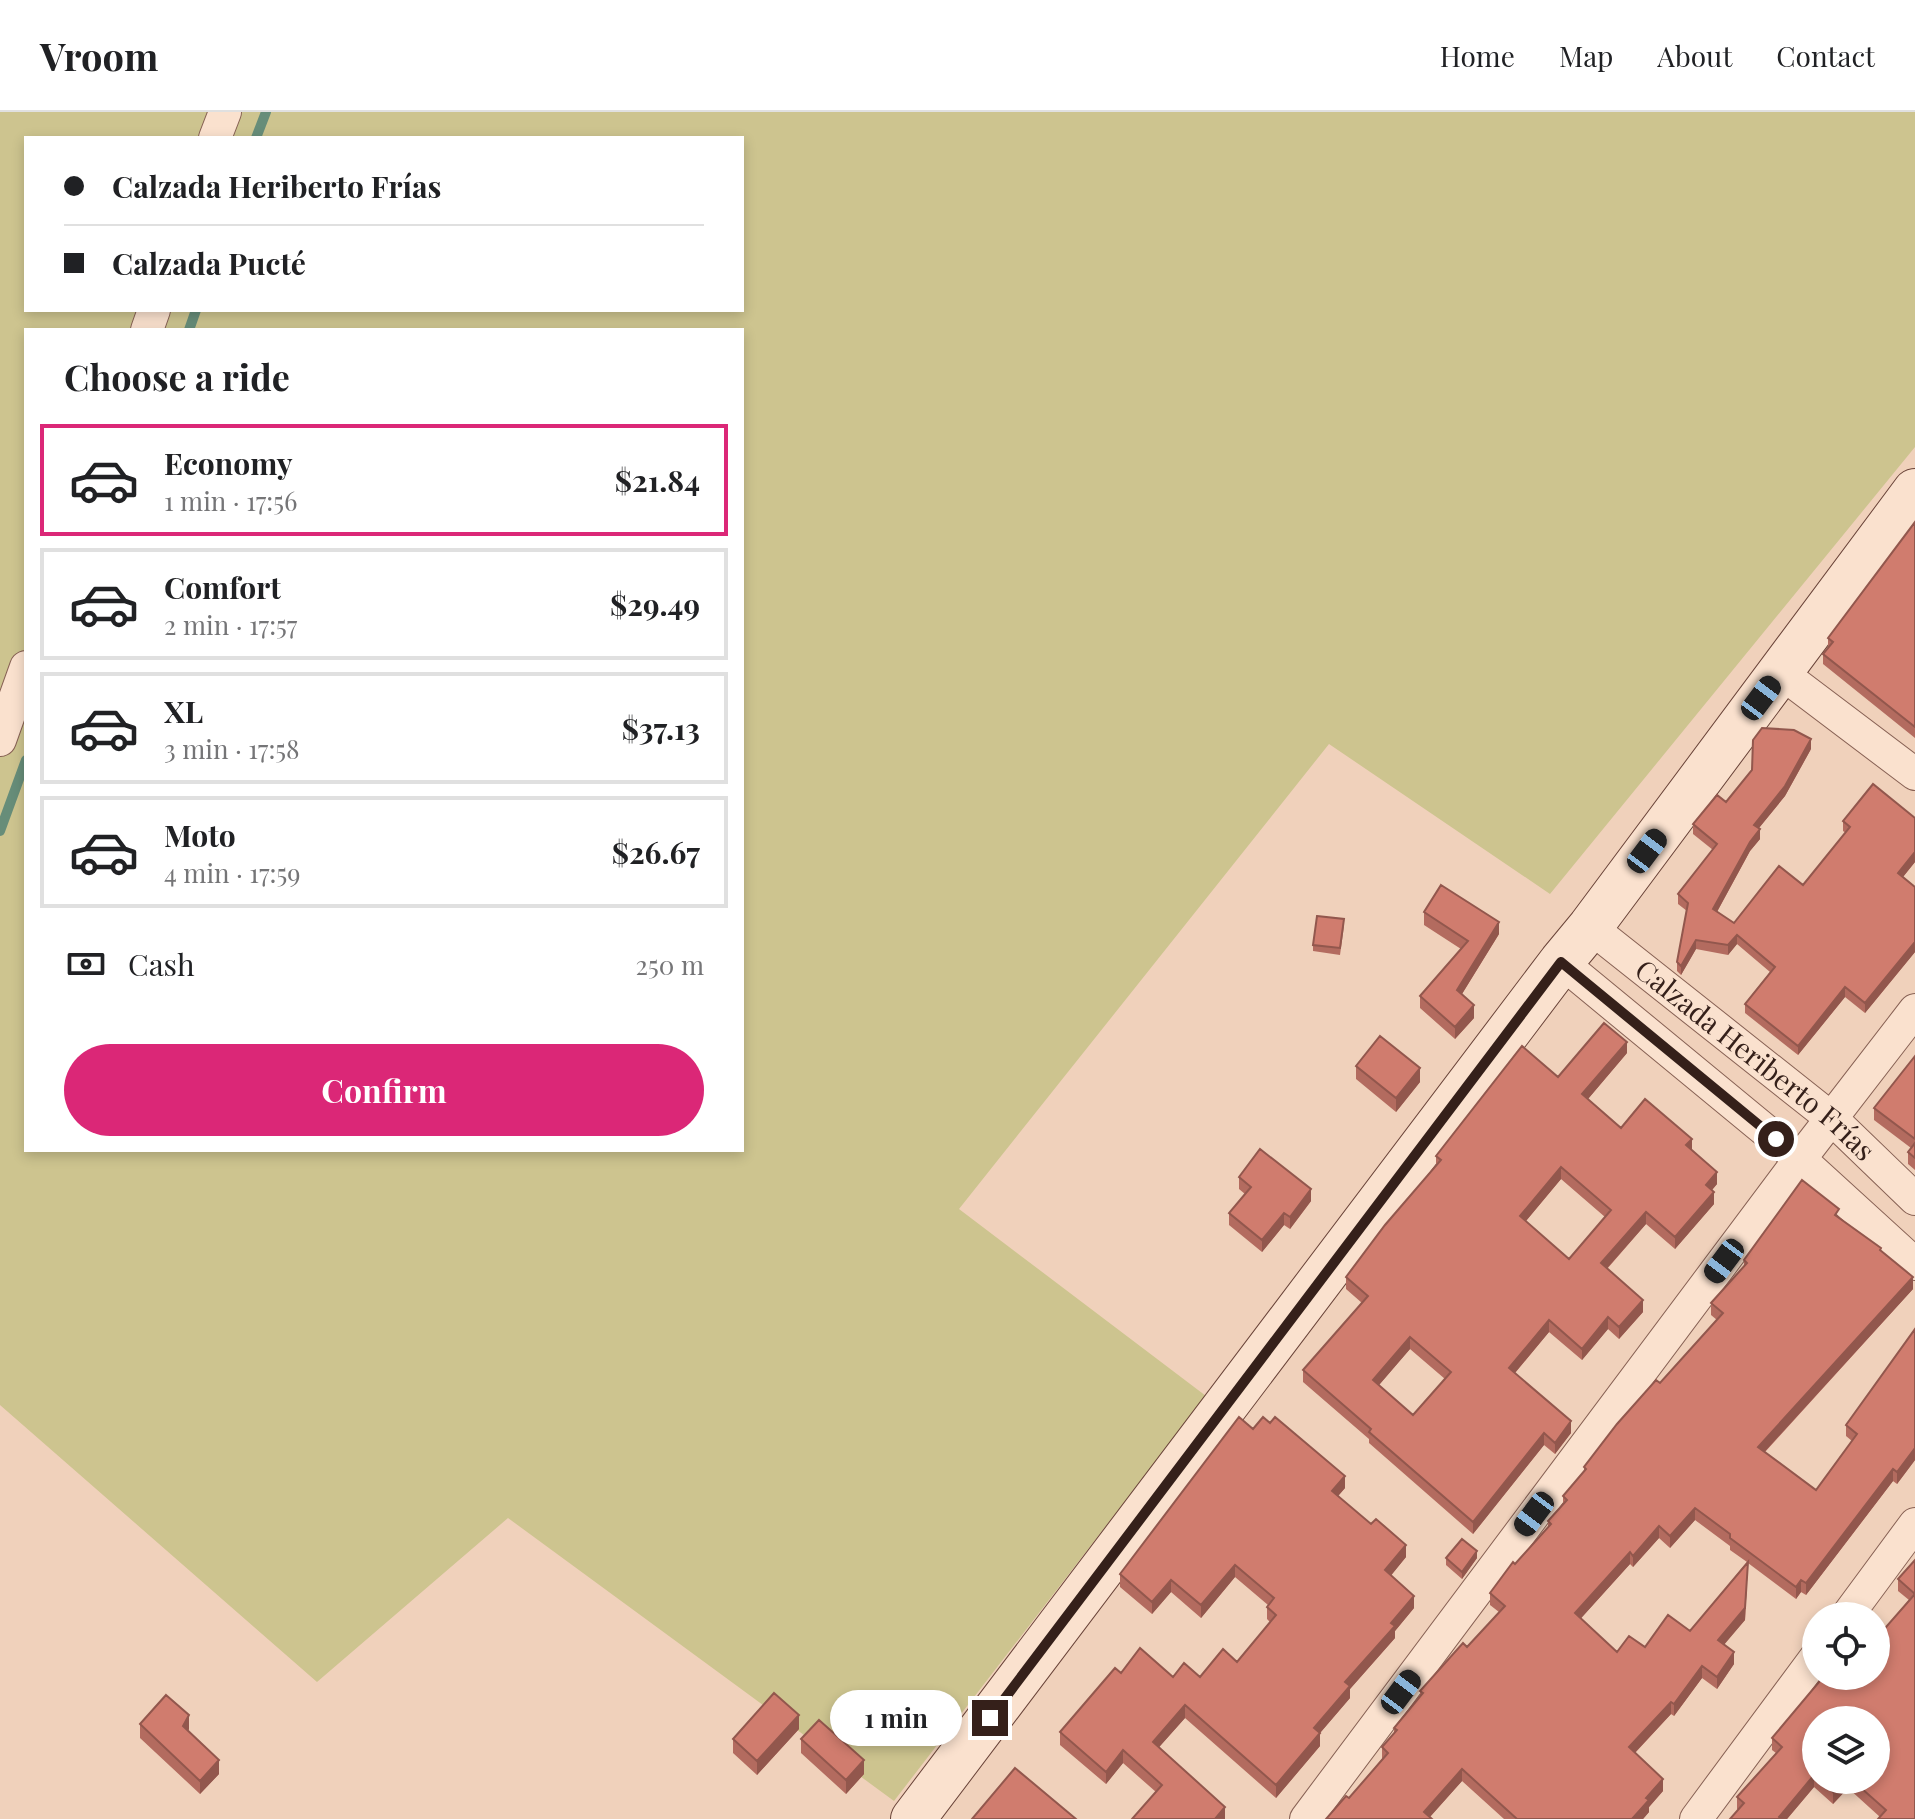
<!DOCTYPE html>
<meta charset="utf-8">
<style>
body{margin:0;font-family:"Playfair Display",serif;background:#f2f2f2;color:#202124;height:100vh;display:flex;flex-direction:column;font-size:30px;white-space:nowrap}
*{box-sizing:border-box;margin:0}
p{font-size:26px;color:#757577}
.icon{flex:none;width:44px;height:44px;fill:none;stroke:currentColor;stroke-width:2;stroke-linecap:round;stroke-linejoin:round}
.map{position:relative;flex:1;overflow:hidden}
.drawer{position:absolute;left:24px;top:216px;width:720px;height:824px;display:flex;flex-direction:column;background:#fff;border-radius:0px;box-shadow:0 4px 12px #0003}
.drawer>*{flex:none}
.top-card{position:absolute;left:24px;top:24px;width:720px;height:176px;border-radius:0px;box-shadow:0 4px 12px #0003;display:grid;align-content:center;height:176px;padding:0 40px;background:#fff}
.fabs{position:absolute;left:1802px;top:1490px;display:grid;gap:16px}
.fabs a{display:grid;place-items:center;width:88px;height:88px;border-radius:50%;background:#fff;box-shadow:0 4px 12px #0003;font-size:40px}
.end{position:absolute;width:36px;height:36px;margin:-18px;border:10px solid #35201a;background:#fff;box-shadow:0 0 0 4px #fff}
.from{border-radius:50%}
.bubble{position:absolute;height:56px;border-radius:28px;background:#fff;box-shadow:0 4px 12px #0003;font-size:26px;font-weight:700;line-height:56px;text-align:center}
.car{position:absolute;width:24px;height:48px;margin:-24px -12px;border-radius:10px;box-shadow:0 0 6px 2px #0007;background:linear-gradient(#222 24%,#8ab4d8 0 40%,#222 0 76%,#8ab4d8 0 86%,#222 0)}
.top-card b{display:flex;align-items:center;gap:28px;height:76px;font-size:30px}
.top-card b+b{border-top:2px solid #e0e0e0}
.top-card i{width:20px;height:20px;background:#202124}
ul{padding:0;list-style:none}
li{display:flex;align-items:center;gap:24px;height:112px;margin:0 16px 12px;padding:0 24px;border:4px solid #e0e0e0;border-radius:0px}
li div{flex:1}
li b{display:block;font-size:30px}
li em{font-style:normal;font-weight:700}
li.active{border-color:#db2777}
li>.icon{width:72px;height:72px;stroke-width:1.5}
h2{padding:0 40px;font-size:36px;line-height:96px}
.pay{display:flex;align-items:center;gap:20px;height:88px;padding:0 40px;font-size:30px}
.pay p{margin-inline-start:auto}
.button{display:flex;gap:16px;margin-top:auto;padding:16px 40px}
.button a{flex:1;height:92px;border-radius:48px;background:#db2777;color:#fff;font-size:32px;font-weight:700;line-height:92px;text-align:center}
header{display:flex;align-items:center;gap:48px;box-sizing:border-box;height:112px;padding:0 40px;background:#fff;border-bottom:2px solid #e0e0e0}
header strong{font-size:38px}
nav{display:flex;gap:44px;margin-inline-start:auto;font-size:28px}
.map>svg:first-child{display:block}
</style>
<header>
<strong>Vroom</strong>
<nav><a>Home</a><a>Map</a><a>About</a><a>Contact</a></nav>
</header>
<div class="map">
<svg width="1915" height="1707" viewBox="0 0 1915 1707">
<rect width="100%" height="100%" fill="#f0d1bb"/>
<path fill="#cdc48f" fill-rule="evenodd" d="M 0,0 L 1915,0 L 1915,335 L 1550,782 L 1329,632 L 959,1097 L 1206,1284 L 894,1689 L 508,1406 L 317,1570 L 0,1293 ZM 26,26 L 742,26 L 742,198 L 26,198 ZM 26,218 L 742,218 L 742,1038 L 26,1038 Z"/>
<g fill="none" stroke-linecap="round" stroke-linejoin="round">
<path stroke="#678d79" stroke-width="10" d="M 256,26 L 266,0
M 189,218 L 196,198
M 0,719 L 26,648"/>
<defs>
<g id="street">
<path d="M 215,26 L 225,0"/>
<path d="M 147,218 L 154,198"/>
<path d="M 1780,560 L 1915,662"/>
<path d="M 0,628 L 26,555"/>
<path id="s1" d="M 1590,815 L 1831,1006 L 1915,1087"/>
<path d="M 1561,850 L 1800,1047 L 1915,1152"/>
<path d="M 1847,1504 L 1915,1412"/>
<path d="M 1306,1707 L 1800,1047 L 1915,898"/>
<path d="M 1696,1707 L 1816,1545"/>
</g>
<path id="secondary" d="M 913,1707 L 1561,850 L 1590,815 L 1915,379"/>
</defs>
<use href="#street" stroke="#876154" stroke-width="34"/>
<use href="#secondary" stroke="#694338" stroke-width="46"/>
<use href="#street" stroke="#fae1ce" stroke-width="32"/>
<use href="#secondary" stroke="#fae1ce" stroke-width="44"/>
</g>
<path fill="#b36b5f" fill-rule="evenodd" d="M 1915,410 L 1915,626 L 1823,552 L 1823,542 L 1828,535 L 1828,526 Z
M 1811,637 L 1785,684 L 1759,716 L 1760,727 L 1750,739 L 1717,800 L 1734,811 L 1803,773 L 1846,721 L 1843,719 L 1843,709 L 1915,706 L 1915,750 L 1903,765 L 1915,775 L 1915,840 L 1865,901 L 1845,885 L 1798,943 L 1745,901 L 1745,892 L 1770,860 L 1737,832 L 1728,843 L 1696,837 L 1681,863 L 1677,859 L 1677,850 L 1687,799 L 1678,792 L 1678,782 L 1713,738 L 1693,722 L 1693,712 Z
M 1424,800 L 1499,822 L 1462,882 L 1474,906 L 1455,927 L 1420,896 L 1420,884 L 1461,837 L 1424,813 Z
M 1344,814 L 1340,843 L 1313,839 L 1313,833 Z
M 1627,941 L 1588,987 L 1621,1016 L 1692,1038 L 1717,1072 L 1712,1078 L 1714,1092 L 1675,1137 L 1646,1112 L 1607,1157 L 1643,1200 L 1619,1227 L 1608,1217 L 1582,1248 L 1549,1220 L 1515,1261 L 1571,1321 L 1555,1342 L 1544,1333 L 1473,1422 L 1369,1331 L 1369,1327 L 1303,1270 L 1303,1258 L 1362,1191 L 1346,1177 L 1346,1165 L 1436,1053 L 1436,1044 L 1558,965 ZM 1561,1067 L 1605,1105 L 1569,1147 L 1526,1109 ZM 1410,1237 L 1445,1267 L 1413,1303 L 1379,1273 Z
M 1915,944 L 1915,1058 L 1908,1052 L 1908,1040 L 1911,1036 L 1874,1008 L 1874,996 Z
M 1356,954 L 1420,970 L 1396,1000 L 1356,967 Z
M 1239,1065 L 1311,1089 L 1290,1117 L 1284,1113 L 1262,1140 L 1229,1113 L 1229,1101 L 1245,1082 L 1239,1077 Z
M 1839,1106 L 1881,1140 L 1913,1177 L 1765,1340 L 1816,1378 L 1852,1329 L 1846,1324 L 1846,1313 L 1915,1217 L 1915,1348 L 1897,1372 L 1893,1369 L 1806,1483 L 1801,1480 L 1796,1487 L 1748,1451 L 1745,1508 L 1724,1532 L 1734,1552 L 1717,1577 L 1702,1566 L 1674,1604 L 1671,1602 L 1635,1641 L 1663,1679 L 1649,1695 L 1649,1700 L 1643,1707 L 1504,1707 L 1462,1669 L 1430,1705 L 1349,1686 L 1382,1647 L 1382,1635 L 1394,1622 L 1394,1616 L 1420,1585 L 1420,1579 L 1467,1535 L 1499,1500 L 1490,1493 L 1490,1481 L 1548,1416 L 1548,1409 L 1563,1393 L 1563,1384 L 1584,1359 L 1584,1355 L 1717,1208 L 1711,1203 L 1711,1191 L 1744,1154 L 1744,1148 ZM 1695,1408 L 1730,1434 L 1730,1438 L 1747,1450 L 1690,1519 L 1645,1535 L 1617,1540 L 1580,1507 L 1630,1452 L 1633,1455 L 1659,1426 L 1670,1436 Z
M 1253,1317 L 1345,1376 L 1338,1384 L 1406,1445 L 1391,1463 L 1414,1496 L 1395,1519 L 1395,1526 L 1350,1577 L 1350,1586 L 1320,1621 L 1320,1634 L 1276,1686 L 1185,1606 L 1159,1635 L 1225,1707 L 1156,1680 L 1123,1651 L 1106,1672 L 1060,1633 L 1060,1620 L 1121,1561 L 1173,1565 L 1200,1565 L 1237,1550 L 1270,1510 L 1267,1507 L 1267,1495 L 1268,1493 L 1235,1465 L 1201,1506 L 1171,1480 L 1152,1502 L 1120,1475 L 1120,1462 Z
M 1446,1446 L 1477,1446 L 1462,1467 L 1446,1453 Z
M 1915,1448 L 1915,1707 L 1880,1705 L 1848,1676 L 1833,1692 L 1814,1675 L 1787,1707 L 1730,1707 L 1739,1698 L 1737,1697 L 1737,1685 L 1776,1641 L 1772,1638 L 1772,1626 L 1876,1564 L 1880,1522 L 1909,1488 L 1898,1479 L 1898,1467 ZM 1816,1608 L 1876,1668 L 1816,1668 Z
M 140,1612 L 189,1617 L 188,1619 L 219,1662 L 200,1682 L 140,1626 Z
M 799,1617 L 757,1663 L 733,1641 L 733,1627 Z
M 801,1627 L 864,1662 L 846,1682 L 801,1641 Z"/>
<path fill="#92574d" d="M 1811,627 L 1811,637 L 1785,684 L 1754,722 L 1754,713 Z
M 1760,717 L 1760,727 L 1750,739 L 1713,807 L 1713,797 L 1750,730 Z
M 1915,740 L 1915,750 L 1898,771 L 1898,761 Z
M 1499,810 L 1499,822 L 1457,890 L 1457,878 Z
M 1737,823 L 1737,832 L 1728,843 L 1728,833 Z
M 1696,828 L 1696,837 L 1681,863 L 1681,854 Z
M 1915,830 L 1915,840 L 1865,901 L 1865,891 Z
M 1845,875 L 1845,885 L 1798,943 L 1798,934 Z
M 1474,893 L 1474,906 L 1455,927 L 1455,915 Z
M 1627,930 L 1627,941 L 1582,994 L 1582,982 Z
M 1420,956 L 1420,970 L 1396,1000 L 1396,986 Z
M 1692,1027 L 1692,1039 L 1686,1033 Z
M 1561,1055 L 1561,1067 L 1520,1116 L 1520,1104 Z
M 1717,1060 L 1717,1072 L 1706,1085 L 1706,1073 Z
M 1311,1077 L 1311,1089 L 1290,1117 L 1290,1105 Z
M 1714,1080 L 1714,1092 L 1675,1137 L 1675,1125 Z
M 1646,1100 L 1646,1112 L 1601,1163 L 1601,1151 Z
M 1284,1101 L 1284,1113 L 1262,1140 L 1262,1128 Z
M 1913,1165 L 1913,1177 L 1758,1347 L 1758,1335 Z
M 1643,1188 L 1643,1200 L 1619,1227 L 1619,1215 Z
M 1608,1205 L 1608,1217 L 1582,1248 L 1582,1237 Z
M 1549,1208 L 1549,1220 L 1509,1268 L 1509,1256 Z
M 1410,1225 L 1410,1237 L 1373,1280 L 1373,1268 Z
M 1571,1309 L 1571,1321 L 1555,1342 L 1555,1331 Z
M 1544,1321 L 1544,1333 L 1473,1422 L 1473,1410 Z
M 1915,1336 L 1915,1348 L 1897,1372 L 1897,1360 Z
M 1893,1357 L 1893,1369 L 1806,1483 L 1806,1471 Z
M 1345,1364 L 1345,1376 L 1332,1391 L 1332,1379 Z
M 1695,1396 L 1695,1408 L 1670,1436 L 1670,1424 Z
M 1659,1414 L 1659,1426 L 1633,1455 L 1633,1444 Z
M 1406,1433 L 1406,1445 L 1385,1471 L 1385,1458 Z
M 1477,1439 L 1477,1446 L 1462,1467 L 1462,1460 Z
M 1630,1440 L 1630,1452 L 1575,1513 L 1575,1501 Z
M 1748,1450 L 1745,1508 L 1718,1540 L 1718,1528 Z
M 1235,1453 L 1235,1465 L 1201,1506 L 1201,1493 Z
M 1171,1468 L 1171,1480 L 1152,1502 L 1152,1490 Z
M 1801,1468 L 1801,1480 L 1796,1487 L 1796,1475 Z
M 1414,1484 L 1414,1496 L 1395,1519 L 1395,1526 L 1350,1577 L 1350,1586 L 1320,1621 L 1320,1634 L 1276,1686 L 1276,1673 L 1345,1570 L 1391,1511 Z
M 1734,1540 L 1734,1552 L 1717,1577 L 1717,1565 Z
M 1702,1554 L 1702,1566 L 1674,1604 L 1674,1592 Z
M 1671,1590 L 1671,1602 L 1629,1647 L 1629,1635 Z
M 1185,1593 L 1185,1606 L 1153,1642 L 1153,1630 Z
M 189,1603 L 189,1617 L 183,1628 L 183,1614 Z
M 799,1603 L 799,1617 L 757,1663 L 757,1649 Z
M 1123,1638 L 1123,1651 L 1106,1672 L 1106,1660 Z
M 219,1648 L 219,1662 L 200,1682 L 200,1669 Z
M 864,1648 L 864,1662 L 846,1682 L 846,1668 Z
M 1462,1657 L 1462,1669 L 1428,1707 L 1424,1700 Z
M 1814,1663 L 1814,1675 L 1787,1707 L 1779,1707 L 1779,1705 Z
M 1663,1667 L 1663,1679 L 1649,1695 L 1649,1700 L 1643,1707 L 1632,1707 L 1646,1686 Z
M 1844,1668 L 1848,1668 L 1848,1676 L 1833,1692 L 1833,1680 Z
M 1225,1695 L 1225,1707 L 1215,1707 Z"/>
<path fill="#d07c6e" stroke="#92574d" stroke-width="2" fill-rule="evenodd" d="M 1915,410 L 1915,615 L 1823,542 L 1833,530 L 1828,526 Z
M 1762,616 L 1794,618 L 1811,627 L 1785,674 L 1754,713 L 1760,717 L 1750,730 L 1713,797 L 1734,811 L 1779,754 L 1803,773 L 1850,715 L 1843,709 L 1873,672 L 1915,706 L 1915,740 L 1898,761 L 1915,775 L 1915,830 L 1865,891 L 1845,875 L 1798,934 L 1745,892 L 1775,855 L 1737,823 L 1728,833 L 1696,828 L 1681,854 L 1677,850 L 1688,791 L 1678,782 L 1717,732 L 1693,712 L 1717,683 L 1726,690 L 1752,658 L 1753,628 Z
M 1441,773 L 1499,810 L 1457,878 L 1474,893 L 1455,915 L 1420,884 L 1468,829 L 1424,800 Z
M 1317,804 L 1344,807 L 1340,836 L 1313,833 Z
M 1604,911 L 1627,930 L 1582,982 L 1621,1016 L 1645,987 L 1692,1027 L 1686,1033 L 1717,1060 L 1706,1073 L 1714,1080 L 1675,1125 L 1646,1100 L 1601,1151 L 1643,1188 L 1619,1215 L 1608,1205 L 1582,1237 L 1549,1208 L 1509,1256 L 1571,1309 L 1555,1331 L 1544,1321 L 1473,1410 L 1369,1320 L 1371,1317 L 1303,1258 L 1368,1184 L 1346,1165 L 1385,1113 L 1441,1048 L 1436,1044 L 1522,934 L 1558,965 ZM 1561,1055 L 1611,1098 L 1569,1147 L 1520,1104 ZM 1410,1225 L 1451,1260 L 1413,1303 L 1373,1268 Z
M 1380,924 L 1420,956 L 1396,986 L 1356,954 Z
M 1915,944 L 1915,1027 L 1874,996 Z
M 1915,1031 L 1915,1046 L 1908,1040 Z
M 1260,1037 L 1311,1077 L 1290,1105 L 1284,1101 L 1262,1128 L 1229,1101 L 1251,1075 L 1239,1065 Z
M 1802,1068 L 1839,1097 L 1835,1103 L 1881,1136 L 1880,1138 L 1913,1165 L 1758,1335 L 1816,1378 L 1857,1322 L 1846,1313 L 1915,1217 L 1915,1336 L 1897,1360 L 1893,1357 L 1806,1471 L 1801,1468 L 1796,1475 L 1730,1426 L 1730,1422 L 1695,1396 L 1670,1424 L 1659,1414 L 1633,1444 L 1630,1440 L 1575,1501 L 1617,1540 L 1629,1524 L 1645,1535 L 1668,1503 L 1690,1519 L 1748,1450 L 1745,1496 L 1718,1528 L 1734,1540 L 1717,1565 L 1702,1554 L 1674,1592 L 1671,1590 L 1629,1635 L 1663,1667 L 1646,1686 L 1649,1688 L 1632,1707 L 1517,1707 L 1462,1657 L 1424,1700 L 1432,1707 L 1326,1707 L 1346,1684 L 1349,1686 L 1388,1641 L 1382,1635 L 1397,1618 L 1394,1616 L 1423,1581 L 1420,1579 L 1463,1531 L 1467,1535 L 1505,1494 L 1490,1481 L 1513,1450 L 1515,1452 L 1551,1412 L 1548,1409 L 1567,1388 L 1563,1384 L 1586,1357 L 1584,1355 L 1617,1312 L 1656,1268 L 1660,1271 L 1723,1201 L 1711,1191 L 1747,1151 L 1744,1148 Z
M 1239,1305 L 1253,1317 L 1263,1305 L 1270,1311 L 1275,1305 L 1345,1364 L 1332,1379 L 1371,1412 L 1376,1407 L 1406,1433 L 1385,1458 L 1414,1484 L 1391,1511 L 1395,1514 L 1345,1570 L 1350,1574 L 1314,1616 L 1320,1621 L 1276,1673 L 1185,1593 L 1153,1630 L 1225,1695 L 1215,1707 L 1132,1707 L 1162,1673 L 1123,1638 L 1106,1660 L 1060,1620 L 1115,1556 L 1121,1561 L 1140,1536 L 1173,1565 L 1184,1551 L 1200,1565 L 1223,1537 L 1237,1550 L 1276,1503 L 1267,1495 L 1274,1486 L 1235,1453 L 1201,1493 L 1171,1468 L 1152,1490 L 1120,1462 Z
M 1462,1427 L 1477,1439 L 1462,1460 L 1446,1446 Z
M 1915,1448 L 1915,1707 L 1878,1707 L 1886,1698 L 1852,1668 L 1876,1668 L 1876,1608 L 1816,1608 L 1816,1665 L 1814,1663 L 1779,1705 L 1781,1707 L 1730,1707 L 1744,1691 L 1737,1685 L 1782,1635 L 1772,1626 L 1824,1564 L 1876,1564 L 1876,1519 L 1880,1522 L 1915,1482 L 1898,1467 Z
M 774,1581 L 799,1603 L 757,1649 L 733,1627 Z
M 166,1583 L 189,1603 L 183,1614 L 219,1648 L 200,1669 L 140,1612 Z
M 819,1608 L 864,1648 L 846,1668 L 801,1627 Z
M 1015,1656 L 1076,1707 L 972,1707 Z
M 1820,1668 L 1844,1668 L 1833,1680 Z"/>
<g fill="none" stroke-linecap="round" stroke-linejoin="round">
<path stroke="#35201a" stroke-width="10" d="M 990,1606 L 1561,850 L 1776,1027"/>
</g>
<g text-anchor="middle" stroke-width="6" stroke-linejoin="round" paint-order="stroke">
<g font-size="28" fill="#35201a" stroke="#f7deca">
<text dy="10" stroke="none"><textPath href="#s1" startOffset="212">Calzada Heriberto Frías</textPath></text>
</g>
</g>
</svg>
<div class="fabs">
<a><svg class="icon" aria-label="locate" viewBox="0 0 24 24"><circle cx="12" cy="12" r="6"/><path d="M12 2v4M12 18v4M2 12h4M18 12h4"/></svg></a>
<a><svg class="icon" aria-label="layers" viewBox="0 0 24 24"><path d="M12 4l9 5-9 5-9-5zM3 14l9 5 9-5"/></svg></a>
</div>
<i class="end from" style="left:1776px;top:1027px"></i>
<i class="end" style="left:990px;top:1606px"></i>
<div class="bubble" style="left:830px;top:1578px;width:132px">1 min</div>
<i class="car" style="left:1761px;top:586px;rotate:37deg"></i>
<i class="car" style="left:1647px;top:739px;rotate:37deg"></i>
<i class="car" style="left:1724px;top:1149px;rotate:217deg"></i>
<i class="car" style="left:1534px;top:1402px;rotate:217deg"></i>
<i class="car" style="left:1401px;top:1580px;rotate:37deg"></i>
<div class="top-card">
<b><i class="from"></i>Calzada Heriberto Frías</b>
<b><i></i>Calzada Pucté</b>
</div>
<section class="drawer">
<h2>Choose a ride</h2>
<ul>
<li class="active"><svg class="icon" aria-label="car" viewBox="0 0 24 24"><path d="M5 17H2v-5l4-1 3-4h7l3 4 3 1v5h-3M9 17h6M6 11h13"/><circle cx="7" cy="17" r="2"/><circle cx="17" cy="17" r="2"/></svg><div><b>Economy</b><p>1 min · 17:56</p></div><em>$21.84</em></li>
<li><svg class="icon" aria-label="car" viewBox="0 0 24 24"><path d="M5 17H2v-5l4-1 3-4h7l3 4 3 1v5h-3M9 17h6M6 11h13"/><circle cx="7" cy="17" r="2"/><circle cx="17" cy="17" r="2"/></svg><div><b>Comfort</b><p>2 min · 17:57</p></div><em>$29.49</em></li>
<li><svg class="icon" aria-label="car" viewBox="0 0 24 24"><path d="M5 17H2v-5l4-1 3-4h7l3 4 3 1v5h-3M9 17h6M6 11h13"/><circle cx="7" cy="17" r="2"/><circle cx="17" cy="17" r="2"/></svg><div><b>XL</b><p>3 min · 17:58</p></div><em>$37.13</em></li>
<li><svg class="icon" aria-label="car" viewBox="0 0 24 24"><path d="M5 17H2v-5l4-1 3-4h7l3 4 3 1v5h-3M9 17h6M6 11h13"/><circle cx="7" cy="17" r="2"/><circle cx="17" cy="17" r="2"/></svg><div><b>Moto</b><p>4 min · 17:59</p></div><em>$26.67</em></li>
</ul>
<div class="pay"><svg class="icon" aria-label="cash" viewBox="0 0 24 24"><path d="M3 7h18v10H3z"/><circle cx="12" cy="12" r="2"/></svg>Cash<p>250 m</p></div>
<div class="button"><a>Confirm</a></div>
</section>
</div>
